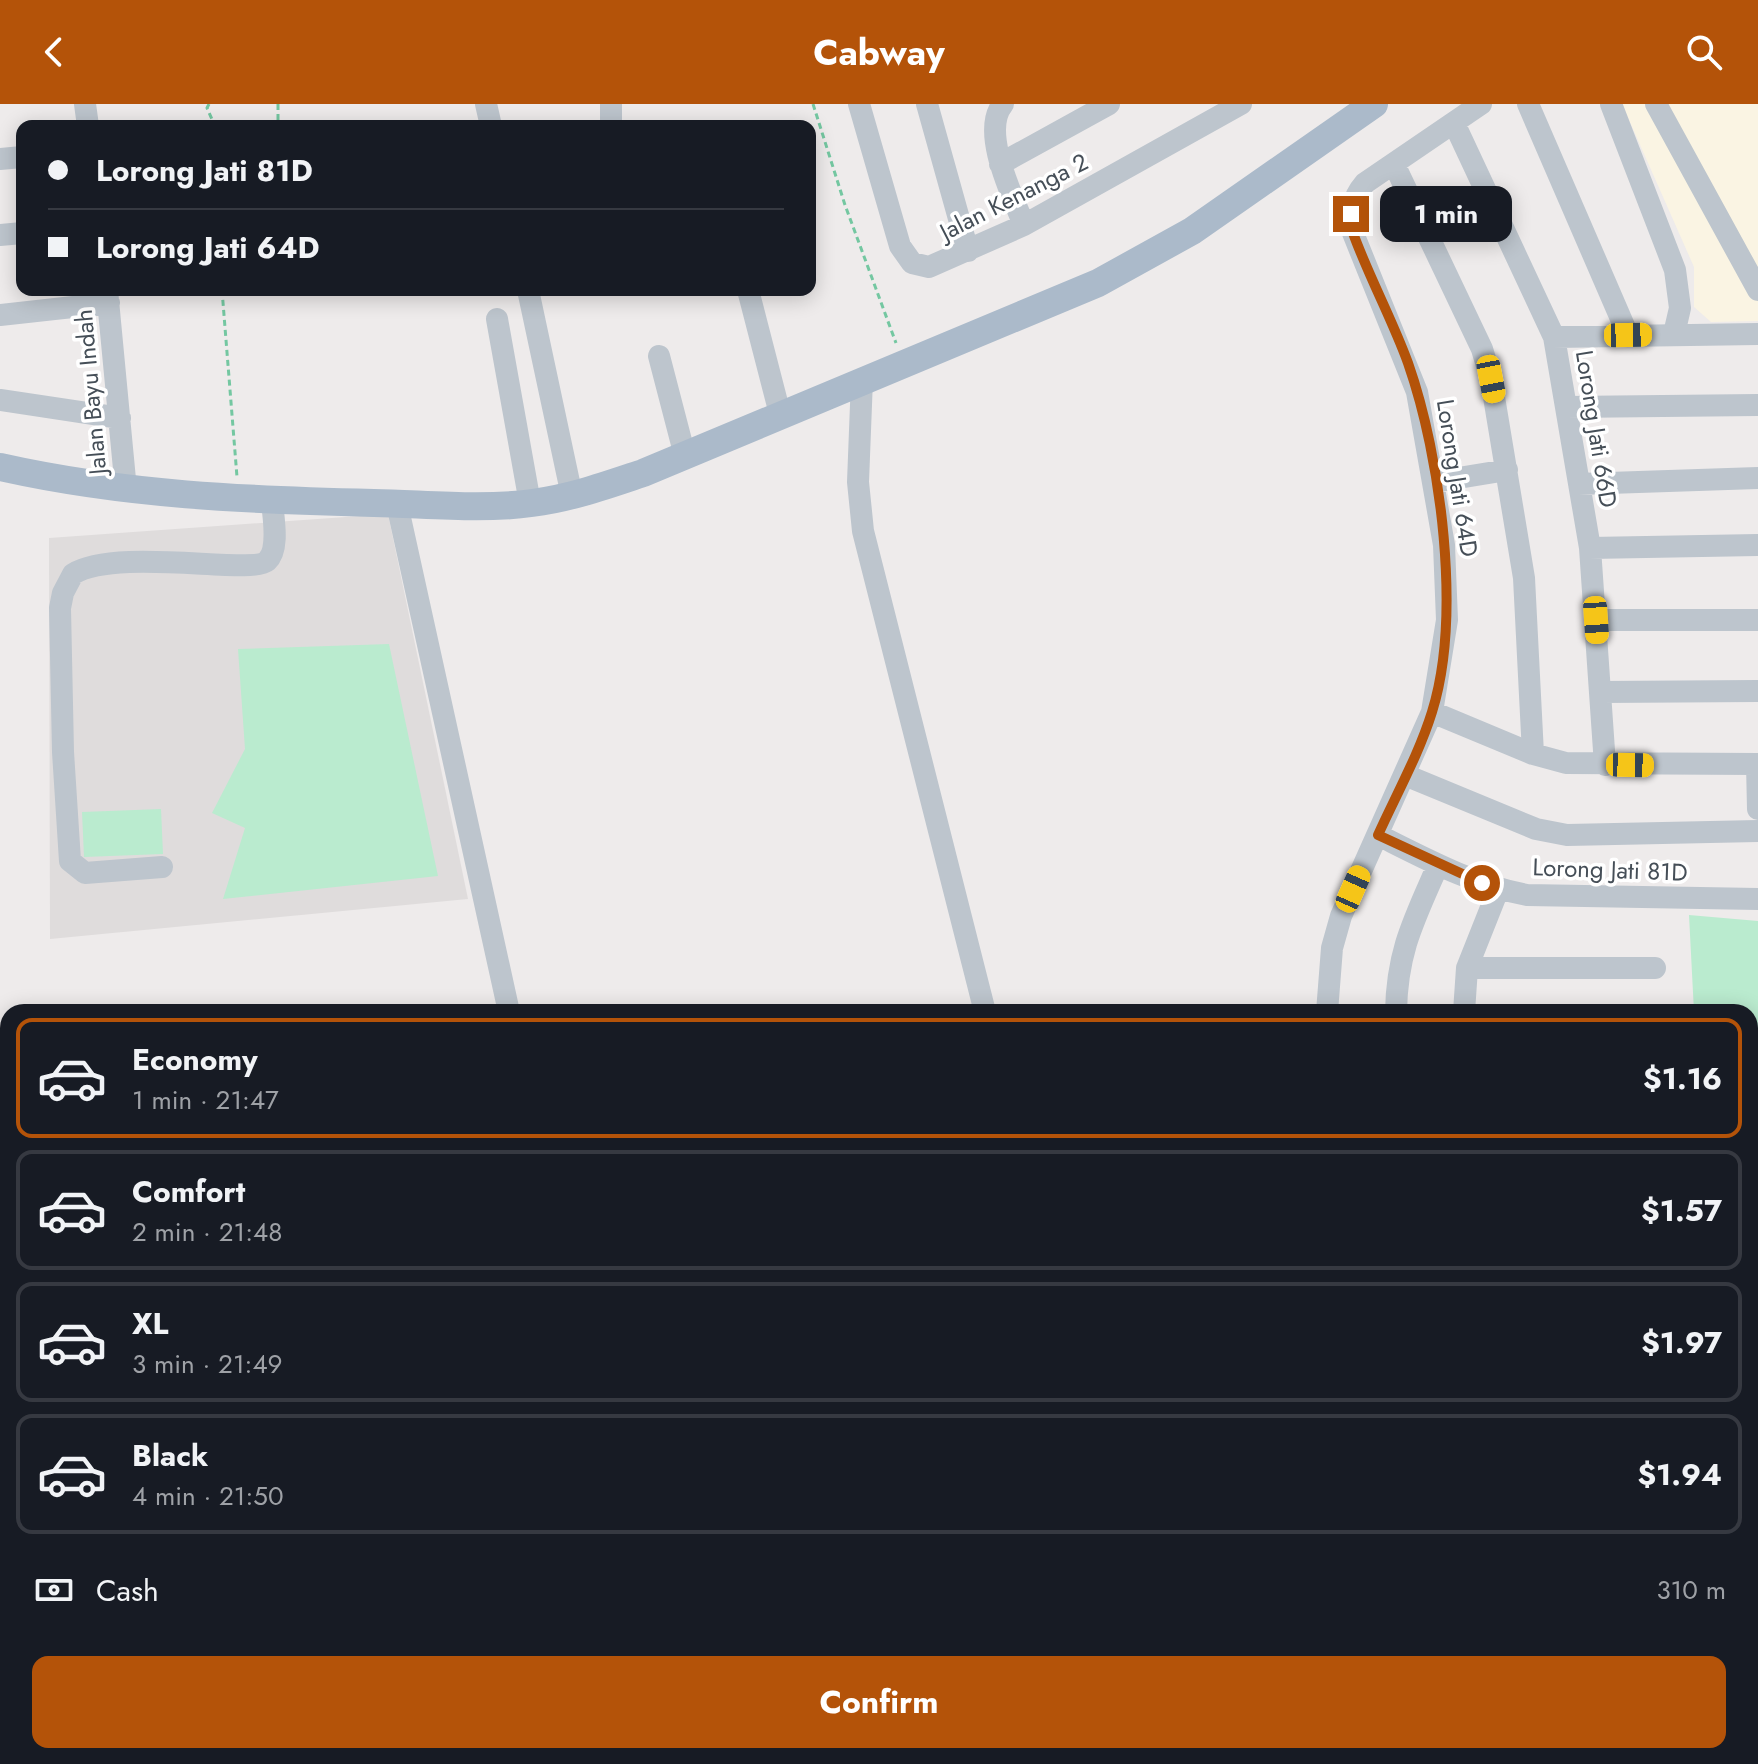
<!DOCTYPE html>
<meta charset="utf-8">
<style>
body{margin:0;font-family:Jost,sans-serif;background:#20242c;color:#f1f3f6;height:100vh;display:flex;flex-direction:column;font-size:30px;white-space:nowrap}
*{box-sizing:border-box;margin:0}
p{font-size:26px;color:#9ea1a6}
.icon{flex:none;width:44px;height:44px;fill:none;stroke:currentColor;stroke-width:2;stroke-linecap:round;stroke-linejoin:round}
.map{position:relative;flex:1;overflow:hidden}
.side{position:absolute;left:0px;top:900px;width:1758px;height:760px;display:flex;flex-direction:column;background:#171b24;border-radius:24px 24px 0 0;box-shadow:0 4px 20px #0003}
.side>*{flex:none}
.top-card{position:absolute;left:16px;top:16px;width:800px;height:176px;border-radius:16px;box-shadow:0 4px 20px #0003;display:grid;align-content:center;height:176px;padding:0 32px;background:#171b24}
.end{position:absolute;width:36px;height:36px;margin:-18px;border:10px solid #b45309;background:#fff;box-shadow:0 0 0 4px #fff}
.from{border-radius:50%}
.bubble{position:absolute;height:56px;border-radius:16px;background:#171b24;box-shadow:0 4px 20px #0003;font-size:26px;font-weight:700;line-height:56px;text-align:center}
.car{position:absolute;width:24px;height:48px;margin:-24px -12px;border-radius:10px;box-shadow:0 0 6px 2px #0007;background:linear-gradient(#f5c518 24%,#345 0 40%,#f5c518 0 76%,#345 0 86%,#f5c518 0)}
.top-card b{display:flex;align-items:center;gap:28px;height:76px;font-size:30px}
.top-card b+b{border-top:2px solid #363941}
.top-card i{width:20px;height:20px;background:#f1f3f6}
ul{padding:14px 0 0;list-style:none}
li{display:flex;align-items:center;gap:24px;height:120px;margin:0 16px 12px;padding:0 16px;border:4px solid #363941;border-radius:16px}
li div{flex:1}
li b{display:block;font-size:30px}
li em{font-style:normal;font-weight:700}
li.on{border-color:#b45309}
li>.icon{width:72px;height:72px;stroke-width:1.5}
.pay{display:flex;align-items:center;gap:20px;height:88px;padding:0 32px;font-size:30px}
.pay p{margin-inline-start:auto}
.action{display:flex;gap:16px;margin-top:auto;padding:16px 32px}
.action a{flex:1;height:92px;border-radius:16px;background:#b45309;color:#fff;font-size:32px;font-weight:700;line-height:92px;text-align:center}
header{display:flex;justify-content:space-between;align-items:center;height:104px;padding:0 32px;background:#b45309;color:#fff;font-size:36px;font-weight:700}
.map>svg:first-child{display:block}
</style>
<header><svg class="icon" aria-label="back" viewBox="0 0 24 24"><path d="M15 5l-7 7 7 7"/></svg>Cabway<svg class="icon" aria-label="search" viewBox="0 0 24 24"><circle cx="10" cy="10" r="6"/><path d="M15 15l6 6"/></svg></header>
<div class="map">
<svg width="1758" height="1660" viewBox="0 0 1758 1660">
<rect width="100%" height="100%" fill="#eeebeb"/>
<path fill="#faf4e3" d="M 1622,0 L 1758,0 L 1758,217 L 1711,218 L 1694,203 L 1694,163 Z"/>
<path fill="#dfdcdc" d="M 388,410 L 468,795 L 50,835 L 49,434 Z"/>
<path fill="#baebcf" d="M 389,540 L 438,772 L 223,795 L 245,724 L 212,709 L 245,645 L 238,545 Z
M 161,705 L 163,750 L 84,753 L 82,708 Z
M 1689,811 L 1758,817 L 1758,1065 L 1750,1064 L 1750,908 L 1694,908 Z"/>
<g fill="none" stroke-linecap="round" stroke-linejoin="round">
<path stroke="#88d0e7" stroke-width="5" d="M 0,1181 L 8,1181"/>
<path stroke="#74c7a1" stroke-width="3" stroke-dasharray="6 4" stroke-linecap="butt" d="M 209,0 L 207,4 L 215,22
M 278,0 L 278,22
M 813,0 L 845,101 L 896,239
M 222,186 L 237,373"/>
<path stroke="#bdc5cd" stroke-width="22" d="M 85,0 L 88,22
M 486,0 L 491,22
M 611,0 L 611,22
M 859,0 L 900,142 L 912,159 L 929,163 L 1024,121 L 1241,0
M 927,0 L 968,147
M 1003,0 C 980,27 1013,93 1024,121
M 1528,0 L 1628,231
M 1611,0 L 1675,166 L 1680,204 L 1674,230
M 1656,0 L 1758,186
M 1454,19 L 1554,233 L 1590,444 L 1605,661
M 0,55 L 22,53
M 1000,60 L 1109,0
M 1394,60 L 1482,245 L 1491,275 L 1524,474 L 1533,650
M 0,131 L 22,129
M 107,186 L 126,386
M 528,186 L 572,392
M 748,186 L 780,310
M 0,211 L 109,199
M 497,215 L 530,399
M 1554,233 L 1758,230
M 659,252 L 685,352
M 862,275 L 858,378 L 863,427 L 985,908
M 0,296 L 120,314
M 1567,303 L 1758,301
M 1434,378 L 1507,366
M 1579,380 L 1758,374
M 397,400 L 509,908
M 1590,444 L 1758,441
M 1596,516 L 1758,516
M 1601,588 L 1758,587
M 1432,608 L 1533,650 L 1566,659 L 1758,660
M 1757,660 L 1758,705
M 1405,671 L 1536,725 L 1567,731 L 1758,727
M 1378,731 C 1426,755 1474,781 1527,791 L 1758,795
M 162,763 L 85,769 L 70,757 L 63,648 L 60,504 L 63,489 L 73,470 C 116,443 252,471 267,457 C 280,445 273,413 272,397
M 1467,864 L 1655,864
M 1327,908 L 1332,844 L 1341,812 L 1432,608 L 1447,516 L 1444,441 L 1417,288 L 1353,129 C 1351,109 1351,95 1365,79 L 1481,0
M 1396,908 C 1397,847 1414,816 1438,761
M 1464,908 L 1467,864 L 1498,786
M 1750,1203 L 1758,1203
M 0,1227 L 8,1226
M 1750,1269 L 1758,1269
M 1750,1335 L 1758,1335
M 1750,1364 L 1758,1364
M 1750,1394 L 1758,1394
M 1750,1454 L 1758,1454
M 1750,1524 L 1758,1523
M 1750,1590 L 1758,1590
M 0,1611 L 8,1611
M 74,1652 L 74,1660
M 293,1652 L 293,1660
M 533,1652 L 533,1660
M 576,1652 L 576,1660
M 1440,1652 L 1440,1660
M 1506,1652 L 1506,1660
M 1571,1659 L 1758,1659
M 858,1660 L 860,1652
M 1250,1660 L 1253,1652"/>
<path stroke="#abbaca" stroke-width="28" d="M 0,363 C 124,391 248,396 374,399 C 426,400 481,406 532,399 C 571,394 607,381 643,369 L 1098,179 L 1192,127 L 1374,0"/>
</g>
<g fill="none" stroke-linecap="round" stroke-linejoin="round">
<path stroke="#b45309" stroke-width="10" d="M 1351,110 L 1353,129 C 1369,173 1392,215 1408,259 C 1441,353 1462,512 1432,608 C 1419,650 1396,691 1378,731 L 1482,779"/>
</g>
<g text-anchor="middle" stroke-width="7" stroke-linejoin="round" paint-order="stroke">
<g font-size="24" fill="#454e57" stroke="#fff">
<text transform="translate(1014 93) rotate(-27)" y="8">Jalan Kenanga 2</text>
<text transform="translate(91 288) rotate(-95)" y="8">Jalan Bayu Indah</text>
<text transform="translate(1596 325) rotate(81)" y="8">Lorong Jati 66D</text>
<text transform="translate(1457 374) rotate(81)" y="8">Lorong Jati 64D</text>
<text transform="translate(1610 766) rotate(2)" y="8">Lorong Jati 81D</text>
</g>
</g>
</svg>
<i class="end from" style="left:1482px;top:779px"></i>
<i class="end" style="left:1351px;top:110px"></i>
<div class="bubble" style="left:1380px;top:82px;width:132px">1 min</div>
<i class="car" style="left:1628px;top:231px;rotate:89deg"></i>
<i class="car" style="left:1491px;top:275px;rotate:169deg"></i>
<i class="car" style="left:1596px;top:516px;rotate:176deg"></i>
<i class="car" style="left:1630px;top:661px;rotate:91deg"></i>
<i class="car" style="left:1353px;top:785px;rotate:24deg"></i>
<div class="top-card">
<b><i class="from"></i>Lorong Jati 81D</b>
<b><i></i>Lorong Jati 64D</b>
</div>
<section class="side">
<ul>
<li class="on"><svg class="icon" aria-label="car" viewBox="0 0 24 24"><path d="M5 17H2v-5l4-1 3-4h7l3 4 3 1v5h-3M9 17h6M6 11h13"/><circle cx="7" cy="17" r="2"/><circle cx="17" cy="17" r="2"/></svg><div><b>Economy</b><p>1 min · 21:47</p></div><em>$1.16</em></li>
<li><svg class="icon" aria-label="car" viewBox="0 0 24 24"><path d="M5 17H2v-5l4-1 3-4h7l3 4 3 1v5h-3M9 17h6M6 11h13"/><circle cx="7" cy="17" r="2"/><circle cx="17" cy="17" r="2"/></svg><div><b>Comfort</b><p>2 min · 21:48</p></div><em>$1.57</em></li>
<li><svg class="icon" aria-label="car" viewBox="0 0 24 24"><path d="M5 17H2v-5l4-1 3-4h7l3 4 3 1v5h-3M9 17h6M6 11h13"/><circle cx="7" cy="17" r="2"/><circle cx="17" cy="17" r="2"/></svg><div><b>XL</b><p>3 min · 21:49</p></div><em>$1.97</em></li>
<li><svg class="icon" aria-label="car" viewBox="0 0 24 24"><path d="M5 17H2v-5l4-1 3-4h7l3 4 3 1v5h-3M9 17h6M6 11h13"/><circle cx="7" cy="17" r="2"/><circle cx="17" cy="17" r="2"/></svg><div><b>Black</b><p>4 min · 21:50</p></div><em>$1.94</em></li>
</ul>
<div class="pay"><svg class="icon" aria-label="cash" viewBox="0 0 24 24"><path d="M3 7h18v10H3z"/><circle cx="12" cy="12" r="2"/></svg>Cash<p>310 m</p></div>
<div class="action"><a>Confirm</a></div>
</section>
</div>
